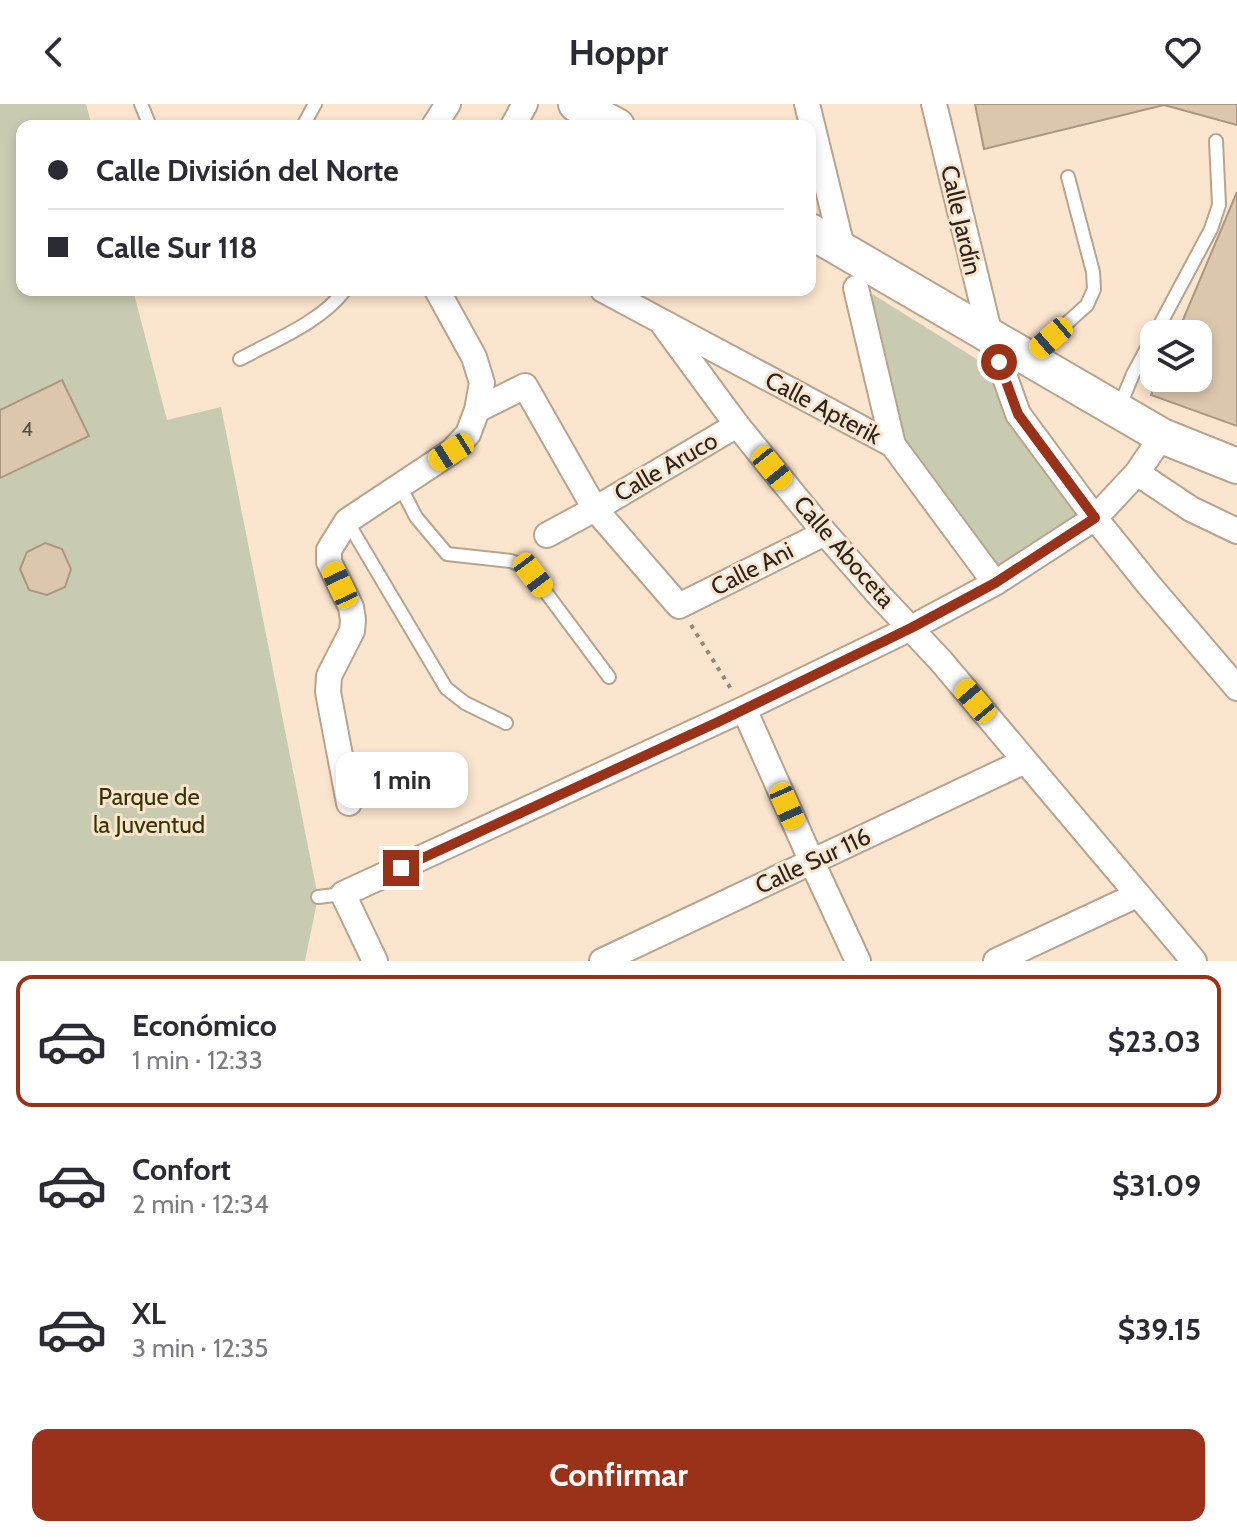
<!DOCTYPE html>
<html lang="es">
<meta charset="utf-8">
<style>
body{margin:0;font-family:Cabin,sans-serif;background:#f2f2f3;color:#2b2b33;height:100vh;display:flex;flex-direction:column;font-size:30px;white-space:nowrap}
*{box-sizing:border-box;margin:0}
p{font-size:26px;color:#7c7c81}
.icon{flex:none;width:44px;height:44px;fill:none;stroke:currentColor;stroke-width:2;stroke-linecap:round;stroke-linejoin:round}
.map{position:relative;height:857px;overflow:hidden}
.panel{display:flex;flex-direction:column;background:#fff;flex:1}
.panel>*{flex:none}
.guide{position:absolute;left:16px;top:16px;width:800px;height:176px;border-radius:16px;box-shadow:0 4px 12px #0003;display:grid;align-content:center;height:176px;padding:0 32px;background:#fff}
.controls{position:absolute;left:1140px;top:216px;display:grid;gap:16px}
.controls a{display:grid;place-items:center;width:72px;height:72px;border-radius:16px;background:#fff;box-shadow:0 4px 12px #0003;font-size:40px}
.end{position:absolute;width:36px;height:36px;margin:-18px;border:10px solid #9a3119;background:#fff;box-shadow:0 0 0 4px #fff}
.from{border-radius:50%}
.bubble{position:absolute;height:56px;border-radius:16px;background:#fff;box-shadow:0 4px 12px #0003;font-size:26px;font-weight:800;line-height:56px;text-align:center}
.car{position:absolute;width:24px;height:48px;margin:-24px -12px;border-radius:10px;box-shadow:0 0 6px 2px #0007;background:linear-gradient(#f5c518 24%,#345 0 40%,#f5c518 0 76%,#345 0 86%,#f5c518 0)}
.guide b{display:flex;align-items:center;gap:28px;height:76px;font-size:30px}
.guide b+b{border-top:2px solid #e1e1e2}
.guide i{width:20px;height:20px;background:#2b2b33}
ul{padding:14px 0 0;list-style:none}
li{display:flex;align-items:center;gap:24px;height:132px;margin:0 16px 12px;padding:0 16px;border:4px solid transparent;border-radius:16px}
li div{flex:1}
li b{display:block;font-size:30px}
li em{font-style:normal;font-weight:800}
li.active{border-color:#9a3119}
li>.icon{width:72px;height:72px;stroke-width:1.5}
.primary-button{display:flex;gap:16px;margin-top:auto;padding:16px 32px}
.primary-button a{flex:1;height:92px;border-radius:16px;background:#9a3119;color:#fff;font-size:32px;font-weight:800;line-height:92px;text-align:center}
header{display:flex;justify-content:space-between;align-items:center;height:104px;padding:0 32px;background:#fff;font-size:36px;font-weight:800}
.map>svg:first-child{display:block}
</style>
<header><svg class="icon" aria-label="back" viewBox="0 0 24 24"><path d="M15 5l-7 7 7 7"/></svg>Hoppr<svg class="icon" aria-label="heart" viewBox="0 0 24 24"><path d="M12 20l-8-8c-3-5 5-10 8-4 3-6 11-1 8 4z"/></svg></header>
<div class="map">
<svg width="1237" height="857" viewBox="0 0 1237 857">
<rect width="100%" height="100%" fill="#fbe5ce"/>
<path fill="#c9cbb1" d="M 0,0 L 86,0 L 92,22 L 22,22 L 22,186 L 133,186 L 167,316 L 221,303 L 318,793 L 305,857 L 0,857 Z
M 858,181 L 991,264 L 1087,407 L 996,474 L 897,340 Z"/>
<path fill="#dcc6ae" stroke="#ab9781" stroke-width="2" d="M 975,0 L 1237,0 L 1237,21 L 1164,1 L 984,45 Z
M 1237,88 L 1237,322 L 1151,291 L 1158,274 L 1198,274 L 1198,230 L 1177,230 Z
M 62,276 L 89,332 L 0,374 L 0,306 Z
M 45,439 L 62,445 L 71,465 L 65,483 L 47,491 L 29,486 L 20,465 L 27,448 Z"/>
<g fill="none" stroke-linecap="round" stroke-linejoin="round">
<defs>
<path id="lane" d="M 141,0 L 150,22
M 303,22 L 315,0
M 1155,230 L 1211,125 L 1219,101 L 1216,37
M 1030,252 L 1087,201 L 1094,185 L 1093,168 L 1068,73
M 240,255 C 275,236 321,218 345,186
M 1119,304 L 1133,270 L 1154,231
M 400,382 L 416,413 L 447,450 L 511,457 L 523,462 L 533,471 L 609,573
M 347,417 L 446,584 L 465,599 L 506,619
M 318,793 L 343,790"/>
<path id="street" d="M 807,0 L 843,147
M 934,0 L 990,231 L 1018,310 L 1095,414 L 1149,481 L 1237,584
M 434,22 L 448,0
M 513,22 L 525,0
M 856,184 L 893,341
M 603,186 L 893,341 L 995,479
M 662,219 L 737,321 L 825,429 L 880,492 L 941,557 L 1194,857
M 477,306 L 525,282 L 595,405 L 679,502 L 825,429
M 1137,369 L 1191,405 L 1237,427
M 547,431 L 595,405 L 737,321
M 744,605 L 812,758 L 858,857
M 349,699 L 328,588 L 329,572 L 352,527 L 353,516 L 351,503 L 329,458 L 329,446 L 347,417 L 451,348 L 468,330 L 477,306 L 482,279 L 474,253 L 437,186
M 375,857 L 343,790 L 744,605 L 911,524 L 995,479 L 1095,414 L 1137,369 L 1162,332
M 602,857 L 1025,657
M 996,857 L 1137,791"/>
<path id="secondary" d="M 576,0 L 617,22
M 810,127 L 1162,332 L 1237,362"/>
</defs>
<use href="#lane" stroke="#b8a48e" stroke-width="16"/>
<use href="#street" stroke="#b8a48e" stroke-width="28"/>
<use href="#secondary" stroke="#b8a48e" stroke-width="38"/>
<path stroke="#968677" stroke-width="4" stroke-dasharray="4 6" stroke-linecap="butt" d="M 691,521 L 731,585"/>
<use href="#lane" stroke="#fff" stroke-width="12"/>
<use href="#street" stroke="#fff" stroke-width="24"/>
<use href="#secondary" stroke="#fff" stroke-width="34"/>
</g>
<g fill="none" stroke-linecap="round" stroke-linejoin="round">
<path stroke="#9a3119" stroke-width="10" d="M 401,764 L 718,618 L 911,524 L 995,479 L 1095,414 L 1018,310 L 999,258"/>
</g>
<g text-anchor="middle" stroke-width="6" stroke-linejoin="round" paint-order="stroke">
<g font-size="20" fill="#584c40">
<text x="27" y="332">4</text>
</g>
<g font-size="24" fill="#2c241c" stroke="#fbe5ce">
<text transform="translate(961 116) rotate(77)" y="8">Calle Jardín</text>
<text transform="translate(823 304) rotate(28)" y="8">Calle Apterik</text>
<text transform="translate(666 363) rotate(-30)" y="8">Calle Aruco</text>
<text transform="translate(844 448) rotate(49)" y="8">Calle Aboceta</text>
<text transform="translate(752 465) rotate(-27)" y="8">Calle Ani</text>
<text transform="translate(813 757) rotate(-25)" y="8">Calle Sur 116</text>
</g>
<g font-size="24" fill="#343400" stroke="#fbe5ce">
<text x="149" y="701">Parque de<tspan x="149" dy="28">la Juventud</tspan></text>
</g>
</g>
</svg>
<div class="controls">
<a><svg class="icon" aria-label="layers" viewBox="0 0 24 24"><path d="M12 4l9 5-9 5-9-5zM3 14l9 5 9-5"/></svg></a>
</div>
<i class="end from" style="left:999px;top:258px"></i>
<i class="end" style="left:401px;top:764px"></i>
<div class="bubble" style="left:336px;top:648px;width:132px">1 min</div>
<i class="car" style="left:1051px;top:234px;rotate:229deg"></i>
<i class="car" style="left:451px;top:348px;rotate:238deg"></i>
<i class="car" style="left:772px;top:364px;rotate:141deg"></i>
<i class="car" style="left:533px;top:471px;rotate:143deg"></i>
<i class="car" style="left:340px;top:481px;rotate:335deg"></i>
<i class="car" style="left:975px;top:597px;rotate:320deg"></i>
<i class="car" style="left:787px;top:702px;rotate:156deg"></i>
<div class="guide">
<b><i class="from"></i>Calle División del Norte</b>
<b><i></i>Calle Sur 118</b>
</div>
</div>
<section class="panel">
<ul>
<li class="active"><svg class="icon" aria-label="car" viewBox="0 0 24 24"><path d="M5 17H2v-5l4-1 3-4h7l3 4 3 1v5h-3M9 17h6M6 11h13"/><circle cx="7" cy="17" r="2"/><circle cx="17" cy="17" r="2"/></svg><div><b>Económico</b><p>1 min · 12:33</p></div><em>$23.03</em></li>
<li><svg class="icon" aria-label="car" viewBox="0 0 24 24"><path d="M5 17H2v-5l4-1 3-4h7l3 4 3 1v5h-3M9 17h6M6 11h13"/><circle cx="7" cy="17" r="2"/><circle cx="17" cy="17" r="2"/></svg><div><b>Confort</b><p>2 min · 12:34</p></div><em>$31.09</em></li>
<li><svg class="icon" aria-label="car" viewBox="0 0 24 24"><path d="M5 17H2v-5l4-1 3-4h7l3 4 3 1v5h-3M9 17h6M6 11h13"/><circle cx="7" cy="17" r="2"/><circle cx="17" cy="17" r="2"/></svg><div><b>XL</b><p>3 min · 12:35</p></div><em>$39.15</em></li>
</ul>
<div class="primary-button"><a>Confirmar</a></div>
</section>
